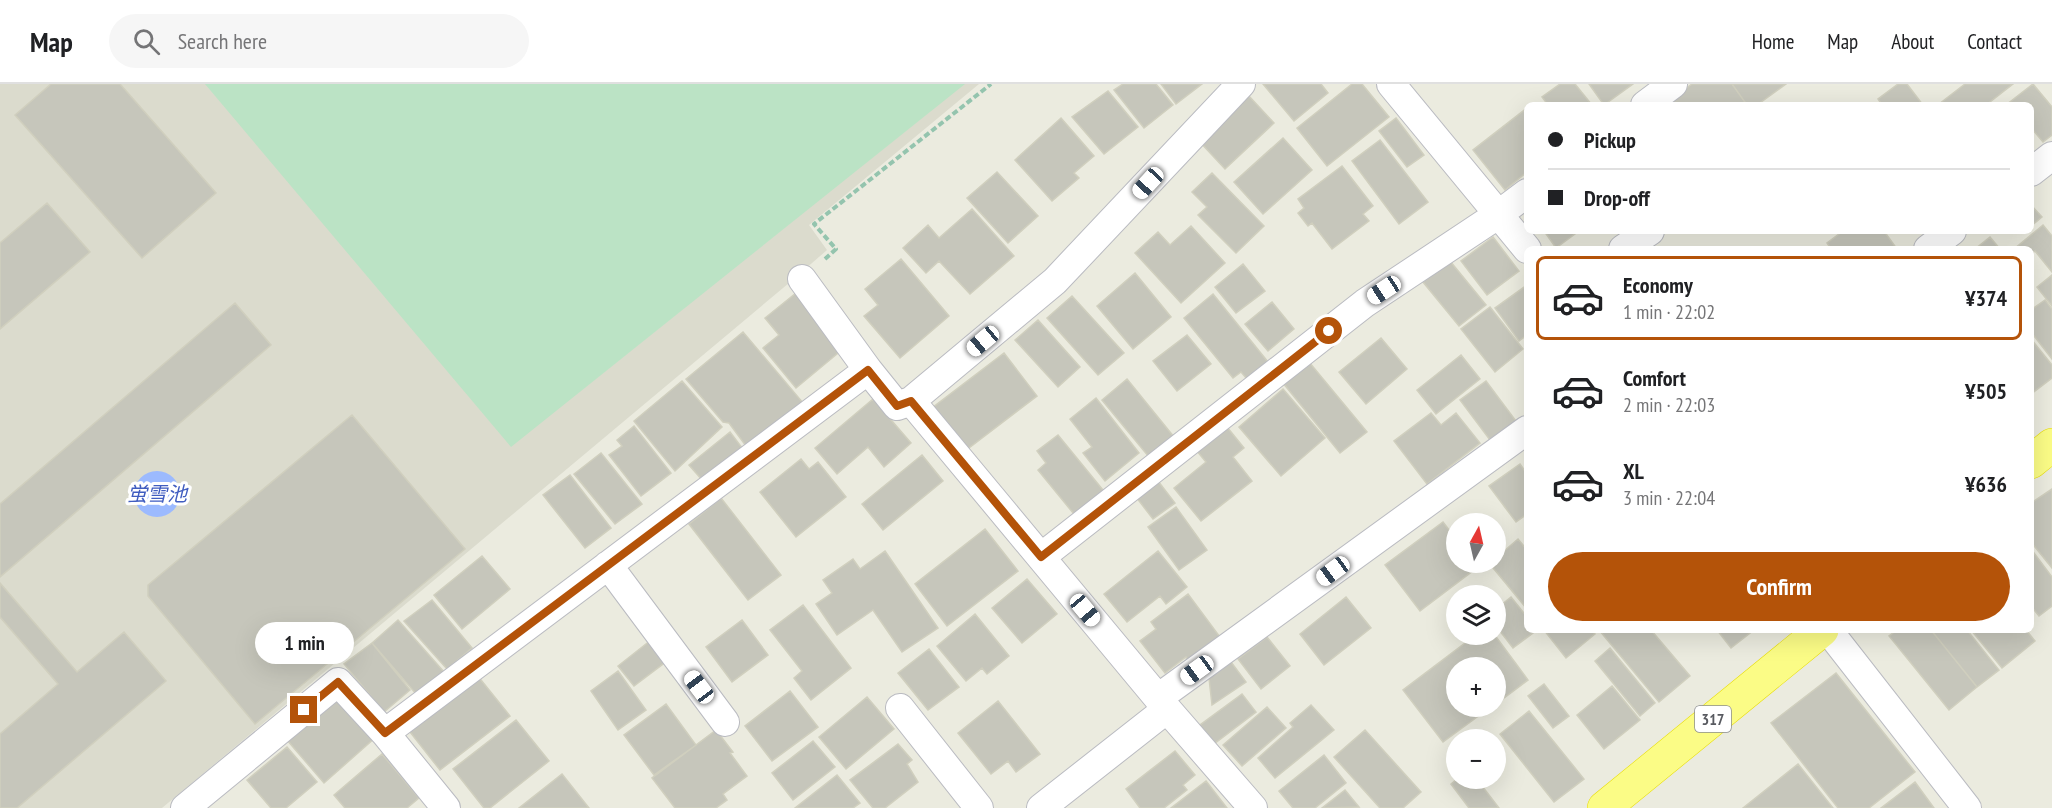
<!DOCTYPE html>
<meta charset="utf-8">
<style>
body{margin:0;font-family:"PT Sans Narrow","Noto Sans JP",sans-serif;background:#f6f6f6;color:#202124;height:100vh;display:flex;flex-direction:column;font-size:22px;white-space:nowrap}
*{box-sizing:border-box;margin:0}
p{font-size:20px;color:#757577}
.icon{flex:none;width:33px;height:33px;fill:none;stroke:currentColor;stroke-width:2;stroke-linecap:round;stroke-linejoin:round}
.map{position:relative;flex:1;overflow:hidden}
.details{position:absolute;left:1524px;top:162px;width:510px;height:387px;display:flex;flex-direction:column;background:#fff;border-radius:9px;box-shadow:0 6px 24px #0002}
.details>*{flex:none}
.banner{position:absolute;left:1524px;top:18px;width:510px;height:132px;border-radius:9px;box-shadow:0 6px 24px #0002;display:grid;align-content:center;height:132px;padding:0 24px;background:#fff}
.needle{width:39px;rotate:8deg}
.buttons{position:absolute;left:1446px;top:429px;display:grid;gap:12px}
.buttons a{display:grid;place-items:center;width:60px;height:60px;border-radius:50%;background:#fff;box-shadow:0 6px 24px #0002;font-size:30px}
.end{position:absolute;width:27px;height:27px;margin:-14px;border:8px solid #b45309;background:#fff;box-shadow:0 0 0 3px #fff}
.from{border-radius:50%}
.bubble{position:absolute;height:42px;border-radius:21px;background:#fff;box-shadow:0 6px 24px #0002;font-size:20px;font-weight:600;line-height:42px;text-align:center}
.car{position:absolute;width:18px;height:36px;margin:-18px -9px;border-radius:8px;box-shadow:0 0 4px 2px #0007;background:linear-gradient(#fff 24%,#345 0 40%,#fff 0 76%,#345 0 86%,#fff 0)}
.banner b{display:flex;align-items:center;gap:21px;height:57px;font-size:22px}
.banner b+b{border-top:2px solid #e0e0e0}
.banner i{width:15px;height:15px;background:#202124}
ul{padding:10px 0 0;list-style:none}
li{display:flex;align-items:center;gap:18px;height:84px;margin:0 12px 9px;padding:0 12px;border:3px solid transparent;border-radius:9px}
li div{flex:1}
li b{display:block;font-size:22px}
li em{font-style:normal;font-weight:600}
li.selected{border-color:#b45309}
li>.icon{width:54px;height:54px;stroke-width:1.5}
.action{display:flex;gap:12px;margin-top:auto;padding:12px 24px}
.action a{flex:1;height:69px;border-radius:36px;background:#b45309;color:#fff;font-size:24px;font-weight:600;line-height:69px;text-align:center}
header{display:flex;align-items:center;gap:36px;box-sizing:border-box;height:84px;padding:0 30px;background:#fff;border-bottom:2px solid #e0e0e0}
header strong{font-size:28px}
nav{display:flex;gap:33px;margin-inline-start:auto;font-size:21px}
.search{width:420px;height:54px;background:#f6f6f6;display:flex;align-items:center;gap:15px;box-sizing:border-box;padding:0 21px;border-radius:33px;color:#757577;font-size:22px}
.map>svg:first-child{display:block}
</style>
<header>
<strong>Map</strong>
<div class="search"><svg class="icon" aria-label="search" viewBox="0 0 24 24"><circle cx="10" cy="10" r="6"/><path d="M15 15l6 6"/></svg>Search here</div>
<nav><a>Home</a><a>Map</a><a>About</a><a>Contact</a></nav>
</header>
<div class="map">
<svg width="2052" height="724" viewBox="0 0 2052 724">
<rect width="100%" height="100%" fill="#ebebdf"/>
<path fill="#dbdbcd" d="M 0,0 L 979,0 L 809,141 L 827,166 L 789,199 L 162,724 L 0,724 Z"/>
<path fill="#bbe3c5" d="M 205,0 L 965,0 L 511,363 Z"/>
<path fill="#9cbafe" d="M134 410a23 23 0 1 1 46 0a23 23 0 1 1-46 0Z"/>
<path fill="#c6c6bb" stroke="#d0cfbe" stroke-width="1.5" d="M 51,0 L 120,0 L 216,109 L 142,174 L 15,31 Z
M 1123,0 L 1156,0 L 1173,21 L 1144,44 L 1114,6 Z
M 1161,0 L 1202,0 L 1176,20 Z
M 1263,0 L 1321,0 L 1328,9 L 1294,37 Z
M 1352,0 L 1362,0 L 1389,33 L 1327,82 L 1297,44 Z
M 1560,0 L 1575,0 L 1592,21 L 1548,21 L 1542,13 Z
M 1589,0 L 1633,0 L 1604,21 Z
M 1692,0 L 1732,0 L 1747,21 L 1663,21 Z
M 1732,0 L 1786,0 L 1757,21 L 1747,21 Z
M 1898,0 L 1907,0 L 1923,21 L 1882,21 L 1878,15 Z
M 1965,0 L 2013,0 L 1986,21 L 1940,21 L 1939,20 Z
M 2033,0 L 2052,23 L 2052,51 L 2043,58 L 2033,46 L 2031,48 L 2031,21 L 2006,21 Z
M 1108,7 L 1138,43 L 1104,70 L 1072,33 Z
M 1248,11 L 1274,39 L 1225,85 L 1199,57 Z
M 1527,24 L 1527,88 L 1505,106 L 1473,66 Z
M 1061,34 L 1094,72 L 1074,89 L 1079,94 L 1052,117 L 1015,76 Z
M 1396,34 L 1424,71 L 1407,83 L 1379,47 Z
M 1283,54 L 1312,86 L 1263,130 L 1234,98 Z
M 1380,56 L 1428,118 L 1399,140 L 1352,77 Z
M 1342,82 L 1373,122 L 1363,130 L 1369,137 L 1332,165 L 1312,139 L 1308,142 L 1298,129 L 1304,124 L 1298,115 Z
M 997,88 L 1038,132 L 1008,159 L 967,114 Z
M 1212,89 L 1264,142 L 1236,169 L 1198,131 L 1207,123 L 1192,108 Z
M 47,119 L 90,168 L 0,245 L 0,159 Z
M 2031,121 L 2042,133 L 2031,142 Z
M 972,125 L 1014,172 L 970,210 L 939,177 L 926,189 L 903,164 L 928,141 L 939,154 Z
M 2043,141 L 2052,152 L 2052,188 L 2035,167 L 2031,170 L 2031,165 L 2014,165 Z
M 1191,142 L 1225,179 L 1181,219 L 1135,169 L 1158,148 L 1170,161 Z
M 1544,147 L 1579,147 L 1556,164 Z
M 1843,147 L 1884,147 L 1897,165 L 1831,165 L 1827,159 Z
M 1493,153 L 1519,187 L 1487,211 L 1461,177 Z
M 1990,153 L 2000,165 L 1975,165 Z
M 901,175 L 949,232 L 900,274 L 864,232 L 878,221 L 865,205 Z
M 1450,177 L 1486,221 L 1459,242 L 1423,198 Z
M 1243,180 L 1265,207 L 1236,229 L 1215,203 Z
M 1135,189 L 1171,233 L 1133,265 L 1097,222 Z
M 2052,191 L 2052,222 L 2037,203 Z
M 1527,201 L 1527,251 L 1519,257 L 1495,224 Z
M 796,209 L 843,265 L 796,304 L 763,264 L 779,251 L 765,234 Z
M 1213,210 L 1268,278 L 1247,295 L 1241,288 L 1233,294 L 1184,234 Z
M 1072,212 L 1124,269 L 1098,291 L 1047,234 Z
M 2045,216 L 2052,225 L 2052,275 L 2031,248 L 2031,226 Z
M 1272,218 L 1294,245 L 1268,267 L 1245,240 Z
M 235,219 L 271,261 L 0,493 L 0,420 Z
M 1490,223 L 1523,265 L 1495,288 L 1461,245 Z
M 1038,236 L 1080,283 L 1058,303 L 1015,256 Z
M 743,248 L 804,320 L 746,362 L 729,339 L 723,338 L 686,295 Z
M 1187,251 L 1211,280 L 1177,307 L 1153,277 Z
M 1381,254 L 1407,285 L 1366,320 L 1339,288 Z
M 2031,255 L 2052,281 L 2052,294 L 2031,310 Z
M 1004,269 L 1037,312 L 965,367 L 932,324 Z
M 1461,271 L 1480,295 L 1436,330 L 1417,306 Z
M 1309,278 L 1367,348 L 1340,369 L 1283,299 Z
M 1127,295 L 1174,353 L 1149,373 L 1102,316 Z
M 682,297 L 722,343 L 675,387 L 634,337 Z
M 1486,297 L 1516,337 L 1490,356 L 1460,316 Z
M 1283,305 L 1325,354 L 1281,392 L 1239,343 Z
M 1096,314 L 1139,369 L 1105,397 L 1083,369 L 1092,363 L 1070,335 Z
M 873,315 L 911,359 L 884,383 L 868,363 L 837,390 L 815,364 Z
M 1431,329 L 1441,341 L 1456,329 L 1480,359 L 1427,400 L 1394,357 Z
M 352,331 L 465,465 L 255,640 L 148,512 L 148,501 Z
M 634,342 L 671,389 L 641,412 L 609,371 L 622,362 L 617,356 Z
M 1227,343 L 1244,364 L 1233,373 L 1252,397 L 1201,437 L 1174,404 L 1206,378 L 1196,366 Z
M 730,348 L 743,365 L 703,397 L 689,381 Z
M 1058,351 L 1107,411 L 1078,435 L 1038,386 L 1046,379 L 1037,367 Z
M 601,369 L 642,420 L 615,440 L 574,390 Z
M 922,371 L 943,397 L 883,446 L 862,420 Z
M 801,375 L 809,385 L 818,378 L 846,413 L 796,453 L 760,408 Z
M 1520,380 L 1527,390 L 1527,430 L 1516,438 L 1489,402 Z
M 570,391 L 611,444 L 585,464 L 543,411 Z
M 1158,397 L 1175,419 L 1153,435 L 1136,413 Z
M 2052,405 L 2052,484 L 2031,458 L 2031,419 Z
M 721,414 L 781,491 L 748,516 L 689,440 Z
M 1176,423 L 1207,466 L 1179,486 L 1148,443 Z
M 1443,438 L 1456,455 L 1456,478 L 1474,478 L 1478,483 L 1420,527 L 1385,481 Z
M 985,445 L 1018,487 L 947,542 L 915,500 Z
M 1518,455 L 1527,466 L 1527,525 L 1489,479 L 1496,478 L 1496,474 Z
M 2031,465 L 2052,493 L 2052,522 L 2039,532 L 2031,522 Z
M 885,467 L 938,544 L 902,568 L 873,526 L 837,551 L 816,520 L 832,509 L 823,496 L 853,475 L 860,485 Z
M 1158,467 L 1187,503 L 1166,520 L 1160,512 L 1127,538 L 1104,510 Z
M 482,472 L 510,505 L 462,545 L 434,511 Z
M 1027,495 L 1057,530 L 1022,559 L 992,524 Z
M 0,499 L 77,588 L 124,548 L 166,597 L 17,724 L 0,724 L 0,650 L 58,600 L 0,533 Z
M 1188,510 L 1220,553 L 1189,577 L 1186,573 L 1165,589 L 1140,557 L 1156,545 L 1151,538 Z
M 1346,513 L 1371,544 L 1324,581 L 1300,550 Z
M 1511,513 L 1527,533 L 1527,546 L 1537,546 L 1513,564 L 1496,542 L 1496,525 Z
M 432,516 L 472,564 L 447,585 L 404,537 Z
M 803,521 L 851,584 L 811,616 L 794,594 L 802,587 L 770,546 Z
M 975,530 L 1009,572 L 987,590 L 982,584 L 966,597 L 937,562 Z
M 398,536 L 444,588 L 417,611 L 372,559 Z
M 742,536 L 768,571 L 732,598 L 706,563 Z
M 1544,546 L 1591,546 L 1595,550 L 1566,574 Z
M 1599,546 L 1651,546 L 1690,592 L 1659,618 Z
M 1717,546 L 1754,546 L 1731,564 Z
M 1897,546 L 1931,546 L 1977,603 L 1949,626 L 1889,552 Z
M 1931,546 L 1967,546 L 1999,586 L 1977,603 Z
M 1971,546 L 2026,546 L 2035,557 L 2002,584 Z
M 1477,550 L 1494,550 L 1528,596 L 1496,620 L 1496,584 L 1456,584 L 1456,622 L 1492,622 L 1443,658 L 1403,606 Z
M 1267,553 L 1290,582 L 1261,605 L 1238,575 Z
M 651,556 L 667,577 L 634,602 L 618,582 Z
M 372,559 L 410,606 L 384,628 L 344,580 Z
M 1610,564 L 1655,619 L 1640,632 L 1595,577 Z
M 929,565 L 959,603 L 928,626 L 898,589 Z
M 1231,578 L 1246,598 L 1212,621 L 1209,594 Z
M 618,587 L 646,626 L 618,646 L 591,607 Z
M 1836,589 L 1915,688 L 1869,724 L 1838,724 L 1771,639 Z
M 477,591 L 510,632 L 440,686 L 406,643 Z
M 1544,600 L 1569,632 L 1553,644 L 1528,612 Z
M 1612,602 L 1640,636 L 1604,665 L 1577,631 Z
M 790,607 L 818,643 L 772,677 L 745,642 Z
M 1242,610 L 1256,628 L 1214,660 L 1200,641 Z
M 338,611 L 376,653 L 324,699 L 287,656 Z
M 867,613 L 894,645 L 846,685 L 819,653 Z
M 998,617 L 1040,670 L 1016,688 L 1008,677 L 991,690 L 958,649 Z
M 666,620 L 696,661 L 654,691 L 624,651 Z
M 1311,621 L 1334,646 L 1275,694 L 1258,674 L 1293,643 L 1290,639 Z
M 1267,623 L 1286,644 L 1242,682 L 1223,661 Z
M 1529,627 L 1584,695 L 1554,718 L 1500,650 Z
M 516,636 L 549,677 L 490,724 L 484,724 L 453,685 Z
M 716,646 L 733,668 L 730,669 L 747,692 L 723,710 L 727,716 L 716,724 L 675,724 L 652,694 Z
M 1365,646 L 1421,708 L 1403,724 L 1380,724 L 1334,673 Z
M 813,657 L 835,683 L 793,716 L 772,689 Z
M 898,660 L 912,676 L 907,680 L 918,698 L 885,724 L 873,724 L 850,696 Z
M 287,663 L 317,698 L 286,724 L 271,724 L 247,696 Z
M 1175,667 L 1195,691 L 1183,701 L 1187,706 L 1164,724 L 1140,724 L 1126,705 Z
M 382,670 L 419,714 L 407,724 L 345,724 L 334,711 Z
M 1324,671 L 1346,699 L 1315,724 L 1293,724 L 1279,707 Z
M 1798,680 L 1833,724 L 1743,724 Z
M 562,690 L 589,724 L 519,724 Z
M 837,691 L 860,719 L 853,724 L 795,724 Z
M 1458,694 L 1476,694 L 1499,724 L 1469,724 L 1451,700 Z
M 1206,697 L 1227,724 L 1171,724 Z
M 1915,698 L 1934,724 L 1881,724 Z
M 1345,706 L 1359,723 L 1322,724 Z"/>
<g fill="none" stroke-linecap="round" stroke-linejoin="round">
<defs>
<path id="street" d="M 1391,0 L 1527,165
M 1645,21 L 1673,0
M 2031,88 L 2052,72
M 1623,165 L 1650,147
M 1928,165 L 1952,147
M 868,286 L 897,322 L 911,317 L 1167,625 L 1253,724
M 911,317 L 1055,197 L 1241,0
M 1041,473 L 1365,219 L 1499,130 L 1527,109
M 608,481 L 725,638
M 1828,546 L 1967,724
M 1158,614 L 1527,346
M 900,624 L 979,724
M 385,649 L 868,286 L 802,195
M 185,724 L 338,598 L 385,649 L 446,724
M 1041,724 L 1167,625"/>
<path id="highway" d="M 2031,378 L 2052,361
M 1604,724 L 1822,546"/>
</defs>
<use href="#street" stroke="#babbc1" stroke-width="30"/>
<use href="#highway" stroke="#e8dc02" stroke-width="34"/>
<path stroke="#94c4ae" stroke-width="4" stroke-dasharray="6 3" stroke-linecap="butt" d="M 825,175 L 836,165 L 814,140 L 991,0"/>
<use href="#street" stroke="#fff" stroke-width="28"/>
<use href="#highway" stroke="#fbfc86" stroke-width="33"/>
</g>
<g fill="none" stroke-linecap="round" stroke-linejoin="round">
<path stroke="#b45309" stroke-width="8" d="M 304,626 L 338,598 L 385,649 L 868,286 L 897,322 L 911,317 L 1041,473 L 1329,247"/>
</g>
<g text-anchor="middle" stroke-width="6" stroke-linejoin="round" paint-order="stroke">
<rect fill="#fff" stroke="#8a8c90" stroke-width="1.5" x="1695" y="622" width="36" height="26" rx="4.5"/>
<g font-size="16" font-weight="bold" fill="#585a60">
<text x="1713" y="641">317</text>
</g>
<g font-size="20" font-style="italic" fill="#405dc0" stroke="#fff">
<text x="157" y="417">蛍雪池</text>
</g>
</g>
</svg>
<div class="buttons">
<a><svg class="needle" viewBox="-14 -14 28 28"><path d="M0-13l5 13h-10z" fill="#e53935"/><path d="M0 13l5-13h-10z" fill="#757577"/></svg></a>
<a><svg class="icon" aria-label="layers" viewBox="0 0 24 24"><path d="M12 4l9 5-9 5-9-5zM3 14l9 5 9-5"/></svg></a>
<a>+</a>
<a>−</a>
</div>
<i class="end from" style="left:1329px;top:247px"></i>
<i class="end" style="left:304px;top:626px"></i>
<div class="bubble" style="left:255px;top:538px;width:99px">1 min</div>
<i class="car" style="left:1148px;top:99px;rotate:223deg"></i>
<i class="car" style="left:1384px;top:206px;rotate:237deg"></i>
<i class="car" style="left:983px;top:257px;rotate:230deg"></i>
<i class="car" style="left:1333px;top:487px;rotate:234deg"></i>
<i class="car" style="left:1085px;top:526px;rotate:140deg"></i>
<i class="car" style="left:1197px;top:586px;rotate:234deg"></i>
<i class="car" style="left:699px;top:603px;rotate:323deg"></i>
<div class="banner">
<b><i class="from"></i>Pickup</b>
<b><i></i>Drop-off</b>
</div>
<section class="details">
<ul>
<li class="selected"><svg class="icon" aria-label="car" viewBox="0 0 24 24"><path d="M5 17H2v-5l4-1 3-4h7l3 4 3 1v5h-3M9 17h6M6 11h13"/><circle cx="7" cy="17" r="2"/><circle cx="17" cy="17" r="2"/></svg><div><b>Economy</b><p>1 min · 22:02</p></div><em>¥374</em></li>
<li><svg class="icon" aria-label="car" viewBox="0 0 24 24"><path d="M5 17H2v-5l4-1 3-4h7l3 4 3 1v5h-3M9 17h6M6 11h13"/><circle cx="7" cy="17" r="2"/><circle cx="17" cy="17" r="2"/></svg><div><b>Comfort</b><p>2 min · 22:03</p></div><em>¥505</em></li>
<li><svg class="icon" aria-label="car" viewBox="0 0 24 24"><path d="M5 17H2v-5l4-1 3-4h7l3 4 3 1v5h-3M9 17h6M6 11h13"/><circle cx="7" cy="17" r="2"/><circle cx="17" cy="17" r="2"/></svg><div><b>XL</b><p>3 min · 22:04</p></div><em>¥636</em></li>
</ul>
<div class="action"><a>Confirm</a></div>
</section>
</div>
